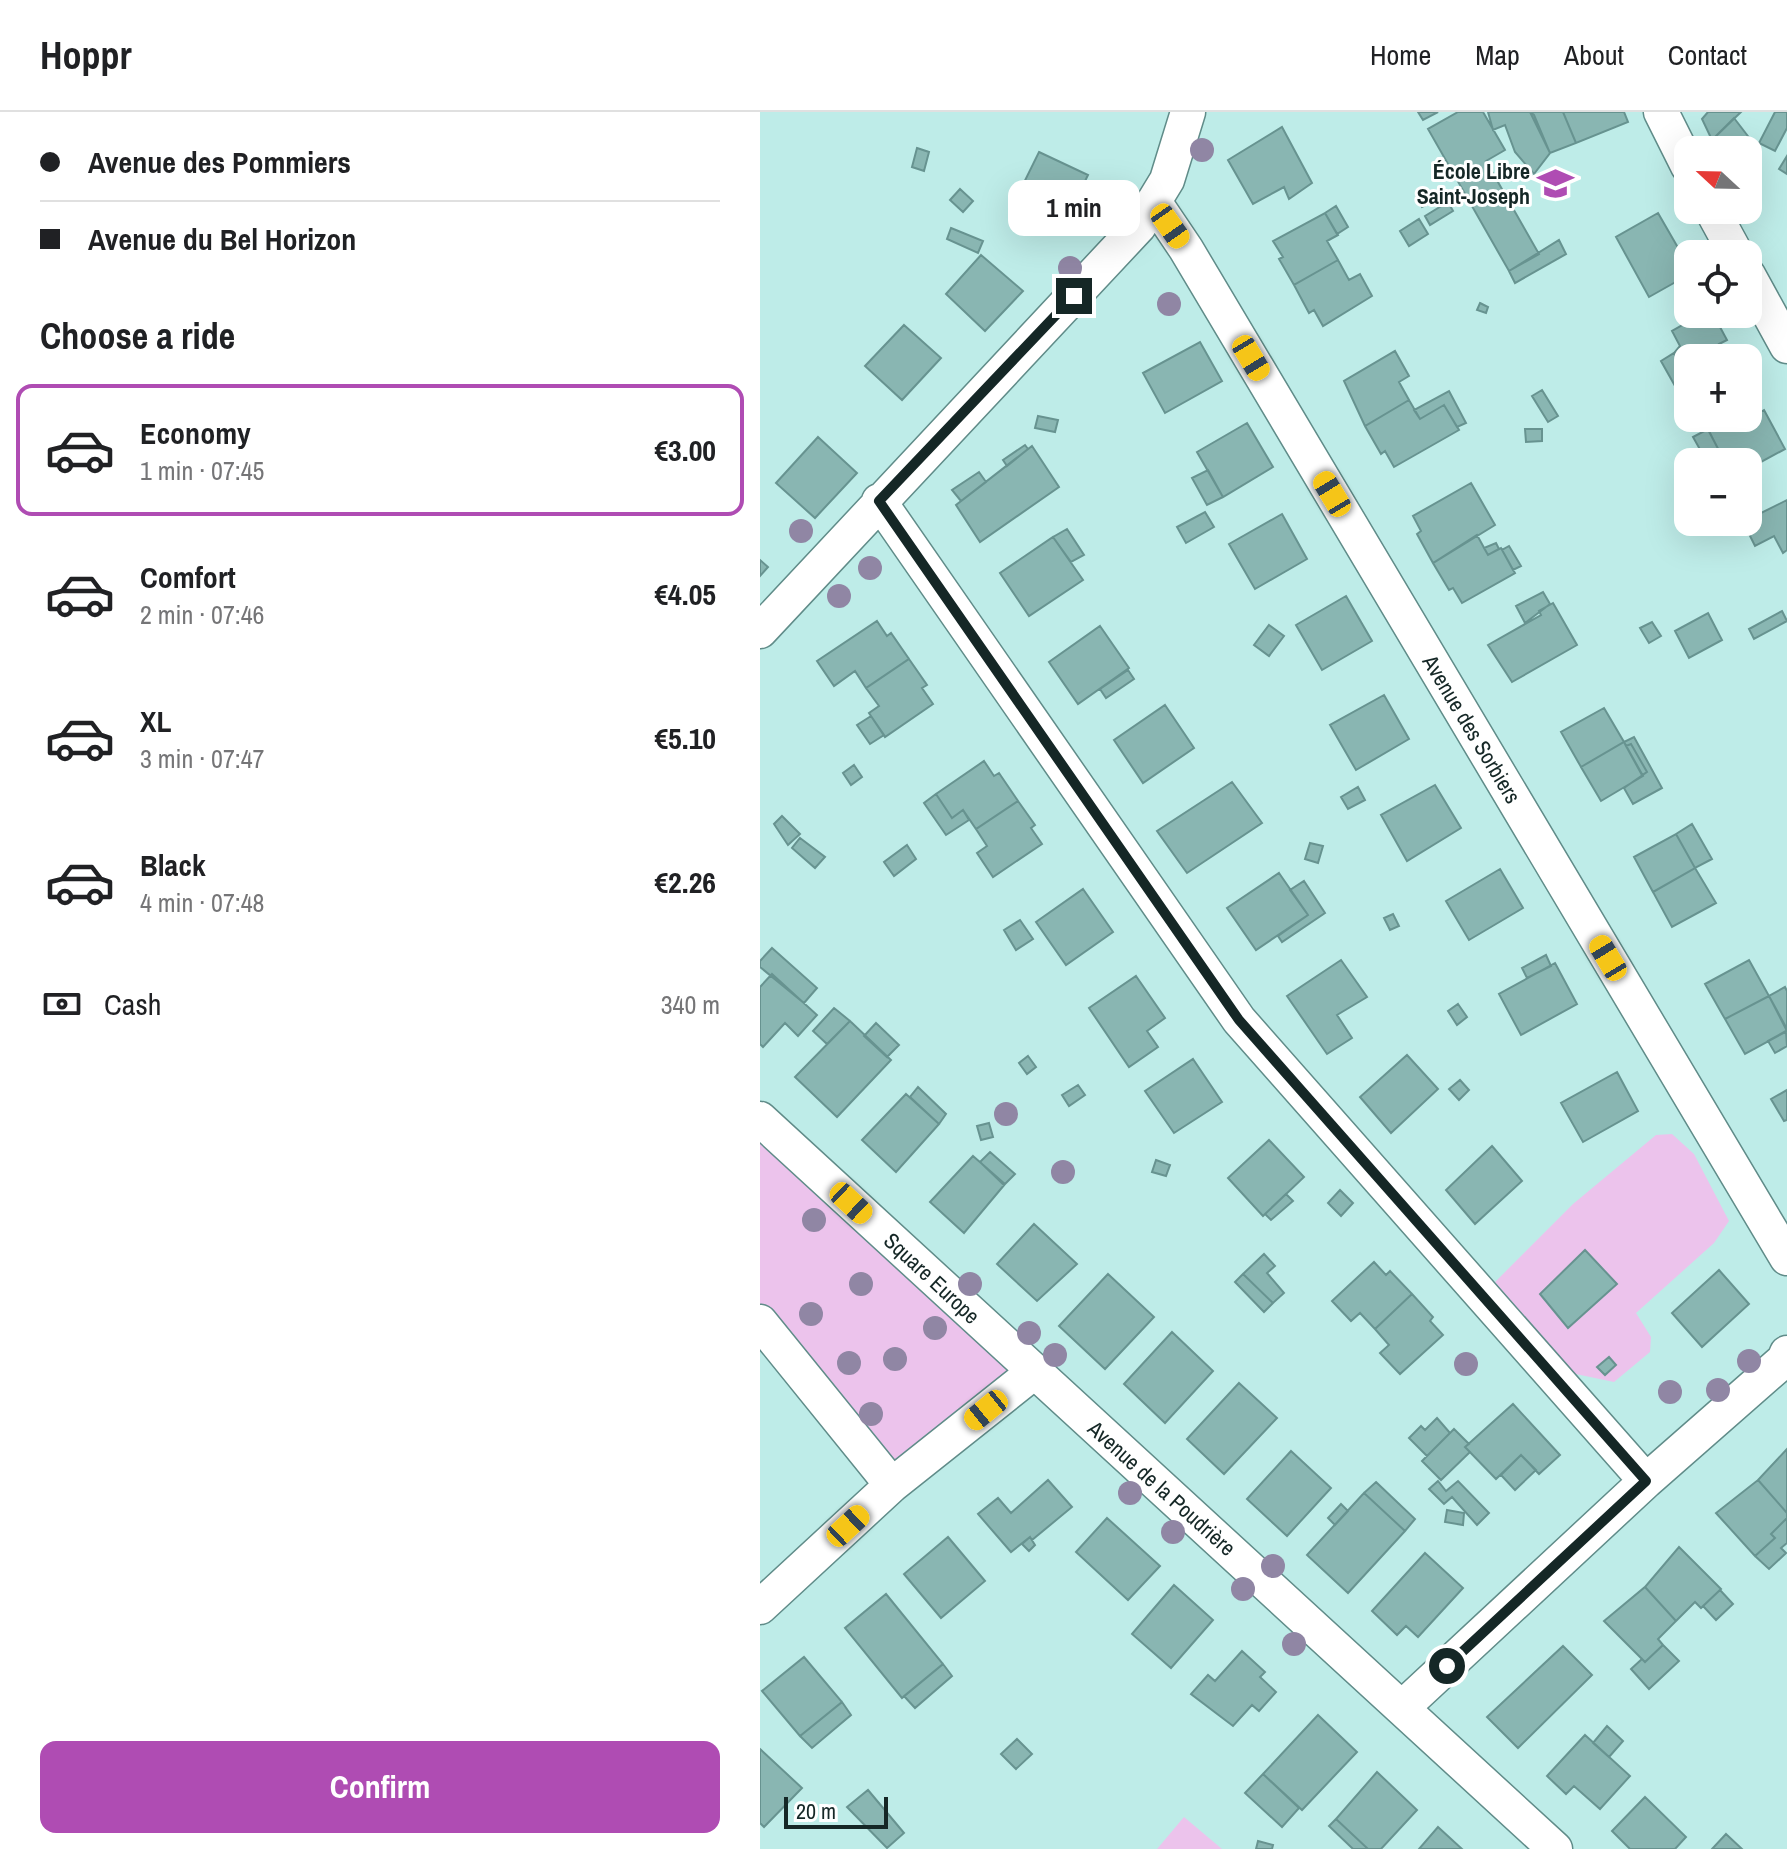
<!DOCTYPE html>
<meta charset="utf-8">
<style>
body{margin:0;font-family:"Archivo Narrow",sans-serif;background:#f2f2f2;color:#202124;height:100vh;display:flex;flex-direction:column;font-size:30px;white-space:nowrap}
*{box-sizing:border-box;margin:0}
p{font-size:26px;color:#757577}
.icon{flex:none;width:44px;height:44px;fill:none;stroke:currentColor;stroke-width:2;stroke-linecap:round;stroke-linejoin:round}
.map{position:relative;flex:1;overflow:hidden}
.sheet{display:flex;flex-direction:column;background:#fff;width:760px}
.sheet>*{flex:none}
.guide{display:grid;align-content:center;height:176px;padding:0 40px;background:#fff}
.needle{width:52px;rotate:292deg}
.controls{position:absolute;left:914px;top:24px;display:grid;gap:16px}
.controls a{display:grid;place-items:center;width:88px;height:88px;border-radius:16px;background:#fff;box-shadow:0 8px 32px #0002;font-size:40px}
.scale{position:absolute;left:24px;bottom:20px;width:104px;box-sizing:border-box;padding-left:8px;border:4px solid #152726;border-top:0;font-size:22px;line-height:28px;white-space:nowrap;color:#152726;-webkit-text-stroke:6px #fff;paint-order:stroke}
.end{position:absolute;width:36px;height:36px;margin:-18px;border:10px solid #152726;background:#fff;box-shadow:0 0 0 4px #fff}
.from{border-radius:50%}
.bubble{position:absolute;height:56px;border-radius:16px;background:#fff;box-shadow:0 8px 32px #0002;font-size:26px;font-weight:800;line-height:56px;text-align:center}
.car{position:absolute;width:24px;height:48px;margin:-24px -12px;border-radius:10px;box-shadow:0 0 6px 2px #0007;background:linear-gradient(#f5c518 24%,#345 0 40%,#f5c518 0 76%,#345 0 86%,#f5c518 0)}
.guide b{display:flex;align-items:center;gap:28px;height:76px;font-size:30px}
.guide b+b{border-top:2px solid #e0e0e0}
.guide i{width:20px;height:20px;background:#202124}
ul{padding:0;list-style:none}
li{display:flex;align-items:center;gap:24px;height:132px;margin:0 16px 12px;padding:0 24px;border:4px solid transparent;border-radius:16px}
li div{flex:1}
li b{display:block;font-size:30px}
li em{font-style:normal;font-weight:800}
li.selected{border-color:#af4cb3}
li>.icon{width:72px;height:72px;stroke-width:1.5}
h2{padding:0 40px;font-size:36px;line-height:96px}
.pay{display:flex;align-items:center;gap:20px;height:88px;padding:0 40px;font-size:30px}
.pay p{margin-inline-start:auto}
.cta{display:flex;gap:16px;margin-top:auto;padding:16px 40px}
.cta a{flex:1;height:92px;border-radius:16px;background:#af4cb3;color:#fff;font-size:32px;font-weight:800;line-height:92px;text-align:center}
header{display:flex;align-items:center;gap:48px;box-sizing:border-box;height:112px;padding:0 40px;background:#fff;border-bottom:2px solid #e0e0e0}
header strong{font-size:38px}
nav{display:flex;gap:44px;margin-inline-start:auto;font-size:28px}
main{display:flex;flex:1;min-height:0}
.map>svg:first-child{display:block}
</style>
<header>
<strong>Hoppr</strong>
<nav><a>Home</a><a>Map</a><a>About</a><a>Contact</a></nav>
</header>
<main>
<section class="sheet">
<div class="guide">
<b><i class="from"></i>Avenue des Pommiers</b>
<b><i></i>Avenue du Bel Horizon</b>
</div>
<h2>Choose a ride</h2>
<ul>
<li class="selected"><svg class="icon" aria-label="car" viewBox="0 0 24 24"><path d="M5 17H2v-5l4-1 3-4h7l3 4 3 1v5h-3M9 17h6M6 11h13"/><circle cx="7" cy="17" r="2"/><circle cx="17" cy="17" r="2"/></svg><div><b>Economy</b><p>1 min · 07:45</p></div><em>€3.00</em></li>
<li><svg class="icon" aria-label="car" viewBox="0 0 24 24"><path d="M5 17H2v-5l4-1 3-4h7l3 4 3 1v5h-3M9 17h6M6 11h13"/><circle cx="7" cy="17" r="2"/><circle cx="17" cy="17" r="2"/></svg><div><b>Comfort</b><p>2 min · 07:46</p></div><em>€4.05</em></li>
<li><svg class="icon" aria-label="car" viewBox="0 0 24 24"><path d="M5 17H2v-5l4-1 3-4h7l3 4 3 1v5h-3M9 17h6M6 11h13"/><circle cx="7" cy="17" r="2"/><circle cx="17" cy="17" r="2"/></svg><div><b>XL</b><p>3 min · 07:47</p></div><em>€5.10</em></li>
<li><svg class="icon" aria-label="car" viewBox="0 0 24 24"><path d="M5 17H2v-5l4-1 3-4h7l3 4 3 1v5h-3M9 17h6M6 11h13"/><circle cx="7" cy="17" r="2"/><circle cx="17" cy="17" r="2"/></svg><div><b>Black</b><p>4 min · 07:48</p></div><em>€2.26</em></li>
</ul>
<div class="pay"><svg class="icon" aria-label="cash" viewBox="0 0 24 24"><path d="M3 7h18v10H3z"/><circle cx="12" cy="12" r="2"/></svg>Cash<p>340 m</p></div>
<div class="cta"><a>Confirm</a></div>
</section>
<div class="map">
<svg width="1027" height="1737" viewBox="0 0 1027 1737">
<rect width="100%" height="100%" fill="#beece8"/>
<path fill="#ecc3ec" d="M 0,1007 L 274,1260 L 132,1373 L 0,1211 Z
M 912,1022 L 934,1042 L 969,1109 L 954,1131 L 876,1201 L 891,1225 L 890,1240 L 854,1270 L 811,1261 L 735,1170 L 813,1092 L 896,1023 Z
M 424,1705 L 462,1737 L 397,1737 Z"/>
<path fill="#89b6b2" stroke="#679390" stroke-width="2" d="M 658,0 L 678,0 L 663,8 Z
M 698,0 L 723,0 L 745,38 L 726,49 L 779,142 L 749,159 L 668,17 Z
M 728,0 L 770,0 L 774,3 L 790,41 L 774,62 L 755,40 L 745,13 L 733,18 Z
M 770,0 L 803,0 L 816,31 L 790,41 Z
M 803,0 L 864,0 L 868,10 L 816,31 Z
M 948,0 L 981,0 L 952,28 L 942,7 Z
M 1015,0 L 1027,0 L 1027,16 L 1015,39 L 999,31 Z
M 974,6 L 994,32 L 987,38 L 957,38 L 952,28 Z
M 522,15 L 552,71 L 529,87 L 524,75 L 493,92 L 468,48 Z
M 157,36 L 169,40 L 164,59 L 152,55 Z
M 279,40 L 328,63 L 301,119 L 252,95 Z
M 1027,44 L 1027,62 L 1019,57 Z
M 200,77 L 213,89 L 203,100 L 190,88 Z
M 665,81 L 670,91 L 662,95 L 657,85 Z
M 688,90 L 693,99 L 670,113 L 665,104 Z
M 576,94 L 588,115 L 577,122 L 565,101 Z
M 565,101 L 578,123 L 567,129 L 578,148 L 534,173 L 519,147 L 523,145 L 513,129 Z
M 898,101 L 928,153 L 928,163 L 889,185 L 856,125 Z
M 659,107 L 668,122 L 649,134 L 640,119 Z
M 191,116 L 223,129 L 218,141 L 187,127 Z
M 799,128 L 806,142 L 755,171 L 749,159 Z
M 221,143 L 263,179 L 225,219 L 186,182 Z
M 578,148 L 589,168 L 600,162 L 612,184 L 563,214 L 554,198 L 549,201 L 534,173 Z
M 720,191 L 728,195 L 726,201 L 717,198 Z
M 942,202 L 953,202 L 967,228 L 959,232 L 967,246 L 928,246 L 928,265 L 914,241 L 920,234 L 912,219 Z
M 144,213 L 181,246 L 142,288 L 105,254 Z
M 440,230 L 462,269 L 405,301 L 383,261 Z
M 635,239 L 649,264 L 639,270 L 649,288 L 605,314 L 584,269 Z
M 914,241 L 928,265 L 928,288 L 924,290 L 901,249 Z
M 782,278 L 798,304 L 788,310 L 772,284 Z
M 689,279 L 706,311 L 697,315 L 684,293 L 660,307 L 654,298 Z
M 649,288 L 660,307 L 684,293 L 699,318 L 634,355 L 625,339 L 621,342 L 605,314 Z
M 1004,298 L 1025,337 L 988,357 L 988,350 L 965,350 L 945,312 L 956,306 L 978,306 L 981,311 Z
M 278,304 L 298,308 L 295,320 L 275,316 Z
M 487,311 L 513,355 L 463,385 L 437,340 Z
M 765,317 L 782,317 L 782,329 L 766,330 Z
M 948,317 L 953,327 L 965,350 L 947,350 L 933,325 Z
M 58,325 L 97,361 L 55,406 L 16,371 Z
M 265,333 L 268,337 L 247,354 L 243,348 Z
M 272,334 L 299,375 L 220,430 L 196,393 Z
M 448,358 L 463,385 L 447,393 L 432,366 Z
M 219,360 L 226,370 L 201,389 L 192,378 Z
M 711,371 L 735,413 L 673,451 L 657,422 L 661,419 L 653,404 Z
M 1027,388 L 1027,438 L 1023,441 L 1014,424 L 995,434 L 983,410 Z
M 445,400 L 454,415 L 426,431 L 417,415 Z
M 522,402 L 547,447 L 495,477 L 469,432 Z
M 307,417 L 324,443 L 311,450 L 293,425 Z
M 717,423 L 728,443 L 741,436 L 755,461 L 702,491 L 693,476 L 689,478 L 673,451 Z
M 293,425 L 323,468 L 269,504 L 240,461 Z
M 736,431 L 739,437 L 728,443 L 724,436 Z
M 749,434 L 761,454 L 753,458 L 742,438 Z
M 0,448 L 8,455 L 0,464 Z
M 783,480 L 790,492 L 765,511 L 756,494 Z
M 586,484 L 612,529 L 562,558 L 536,513 Z
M 793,491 L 817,533 L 752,570 L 728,533 L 781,503 L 779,499 Z
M 1022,499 L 1027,509 L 994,527 L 989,517 Z
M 948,501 L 962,528 L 929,546 L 915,519 Z
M 117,509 L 127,524 L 131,521 L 149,547 L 106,576 L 95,559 L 74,574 L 57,549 Z
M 892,510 L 901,524 L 889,531 L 880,516 Z
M 509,513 L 524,524 L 509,544 L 494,533 Z
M 340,514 L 369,556 L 318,592 L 289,550 Z
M 149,547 L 167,573 L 162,576 L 173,592 L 125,625 L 109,601 L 119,594 L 106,576 Z
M 368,558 L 374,567 L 346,586 L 340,577 Z
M 624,583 L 649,627 L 596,658 L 570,613 Z
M 405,593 L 434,636 L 383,671 L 354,628 Z
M 844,596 L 864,630 L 821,655 L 801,620 Z
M 111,604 L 124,623 L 110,632 L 97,613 Z
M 874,625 L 902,676 L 873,692 L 864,676 L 887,660 L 871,632 L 866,634 L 864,630 Z
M 864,630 L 883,664 L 841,689 L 821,655 Z
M 871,632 L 887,660 L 882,663 L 866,634 Z
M 224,649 L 234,664 L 239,661 L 258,689 L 216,717 L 203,698 L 192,706 L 176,682 Z
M 94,653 L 102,665 L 91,673 L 83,661 Z
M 472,670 L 502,711 L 427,761 L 397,719 Z
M 675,673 L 701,716 L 647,749 L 621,703 Z
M 598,675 L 605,688 L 588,697 L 581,685 Z
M 176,682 L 192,706 L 203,698 L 209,708 L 186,723 L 164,691 Z
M 258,689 L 275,713 L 271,716 L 282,732 L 233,765 L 217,741 L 227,734 L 216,717 Z
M 22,704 L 40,722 L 28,733 L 14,712 Z
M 932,712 L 952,747 L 935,756 L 916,722 Z
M 916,722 L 935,756 L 893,780 L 874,745 Z
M 40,726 L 65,745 L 55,756 L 32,736 Z
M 550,731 L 563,734 L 558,751 L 545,747 Z
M 147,733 L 156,747 L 134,764 L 124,750 Z
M 935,756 L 956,791 L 912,815 L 893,780 Z
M 740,757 L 763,796 L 709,828 L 686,789 Z
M 519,761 L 548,803 L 496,838 L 467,796 Z
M 544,769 L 565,801 L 522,830 L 518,824 L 548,803 L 530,778 Z
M 323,777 L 353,820 L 306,853 L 276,810 Z
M 633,802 L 639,814 L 630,818 L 624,806 Z
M 260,808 L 273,827 L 256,838 L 244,818 Z
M 12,836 L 57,876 L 44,891 L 0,855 L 0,849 Z
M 786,843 L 791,854 L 767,866 L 762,856 Z
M 581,848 L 607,885 L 577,903 L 592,926 L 567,942 L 527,884 Z
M 989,848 L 1009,884 L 965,907 L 945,872 Z
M 795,851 L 817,892 L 761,923 L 739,882 Z
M 12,862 L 57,903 L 38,924 L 25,911 L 3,935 L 0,932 L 0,875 Z
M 376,864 L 405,906 L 387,919 L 398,935 L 369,955 L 329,896 Z
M 1025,875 L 1027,879 L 1027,917 L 1009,884 Z
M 1009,884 L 1027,919 L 985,942 L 965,907 Z
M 698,892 L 707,905 L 697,913 L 688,899 Z
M 74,896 L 90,909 L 67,932 L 53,919 Z
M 90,909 L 131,948 L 77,1005 L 35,965 Z
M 116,911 L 139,933 L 127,945 L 104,924 Z
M 1026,919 L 1027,934 L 1015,941 L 1008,929 Z
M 647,943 L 678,977 L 631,1021 L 600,985 Z
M 268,944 L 276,955 L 267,962 L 259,951 Z
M 433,947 L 462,990 L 414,1021 L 385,979 Z
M 857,960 L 878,999 L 823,1030 L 801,991 Z
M 700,968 L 709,978 L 699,988 L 689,977 Z
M 318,973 L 325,983 L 309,994 L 302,983 Z
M 158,975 L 186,1002 L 179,1012 L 150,985 Z
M 1027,978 L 1027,1008 L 1024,1009 L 1011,987 Z
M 146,982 L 179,1012 L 136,1060 L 102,1028 Z
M 229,1011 L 233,1025 L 221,1028 L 217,1014 Z
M 509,1028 L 544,1065 L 503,1104 L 468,1066 Z
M 732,1034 L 762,1069 L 715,1112 L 686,1078 Z
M 230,1040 L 255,1062 L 244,1073 L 220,1050 Z
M 213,1044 L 245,1072 L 204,1121 L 170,1090 Z
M 396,1048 L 410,1053 L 406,1064 L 392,1060 Z
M 580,1078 L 593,1091 L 581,1104 L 568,1091 Z
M 526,1082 L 533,1089 L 511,1108 L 505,1102 Z
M 274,1112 L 317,1152 L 277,1189 L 237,1152 Z
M 825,1138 L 857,1172 L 808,1216 L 780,1182 Z
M 504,1142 L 515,1154 L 507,1161 L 524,1181 L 513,1191 L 483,1162 Z
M 614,1150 L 626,1163 L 630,1159 L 652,1182 L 615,1217 L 600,1201 L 591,1209 L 572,1189 Z
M 959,1158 L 989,1192 L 942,1235 L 912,1201 Z
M 348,1162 L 394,1205 L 345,1257 L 299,1214 Z
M 483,1162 L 513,1191 L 504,1200 L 475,1170 Z
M 652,1182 L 673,1205 L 670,1209 L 683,1223 L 640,1262 L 620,1241 L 629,1233 L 615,1217 Z
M 412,1220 L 453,1259 L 405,1311 L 364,1272 Z
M 849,1245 L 856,1253 L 845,1263 L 837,1255 Z
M 479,1271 L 517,1306 L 464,1362 L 427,1327 Z
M 753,1292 L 800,1343 L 779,1362 L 761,1343 L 736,1367 L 705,1335 Z
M 677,1306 L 690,1321 L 667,1344 L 649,1326 L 661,1314 L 665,1318 Z
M 694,1317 L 709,1332 L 705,1335 L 710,1340 L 681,1368 L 662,1349 Z
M 1027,1337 L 1027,1401 L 998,1368 Z
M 531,1339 L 571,1376 L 527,1424 L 487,1387 Z
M 761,1343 L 776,1358 L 755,1378 L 741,1363 Z
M 288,1368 L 312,1395 L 272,1428 L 270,1425 L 251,1440 L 218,1402 L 238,1386 L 251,1401 Z
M 998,1368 L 1027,1401 L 1027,1406 L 1011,1422 L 1015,1426 L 995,1444 L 956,1401 Z
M 678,1369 L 686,1379 L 698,1369 L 729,1401 L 717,1413 L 692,1385 L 684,1392 L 669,1377 Z
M 616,1370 L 655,1407 L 645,1419 L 604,1381 Z
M 604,1381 L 645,1419 L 588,1481 L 547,1443 Z
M 581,1392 L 588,1399 L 575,1413 L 568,1406 Z
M 687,1398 L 704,1401 L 703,1413 L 685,1410 Z
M 347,1406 L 400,1454 L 368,1488 L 316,1440 Z
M 1027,1406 L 1027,1431 L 1021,1436 L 1026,1441 L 1009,1457 L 995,1444 L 1015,1426 L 1011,1422 Z
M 188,1425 L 225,1469 L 181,1506 L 144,1462 Z
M 270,1425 L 275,1433 L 269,1439 L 262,1432 Z
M 919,1435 L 961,1477 L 941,1496 L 935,1490 L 916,1509 L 885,1475 Z
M 665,1441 L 703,1476 L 658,1525 L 646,1514 L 637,1523 L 612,1499 Z
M 414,1473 L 453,1508 L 411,1556 L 372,1522 Z
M 885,1475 L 916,1509 L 898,1527 L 903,1533 L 885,1550 L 844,1509 Z
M 960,1478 L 973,1492 L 956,1508 L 943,1494 Z
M 126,1482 L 183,1552 L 142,1586 L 85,1516 Z
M 903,1533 L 919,1549 L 889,1577 L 871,1557 L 882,1547 L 885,1550 Z
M 803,1534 L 832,1563 L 758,1636 L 727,1605 Z
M 482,1539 L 505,1560 L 500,1565 L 516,1580 L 499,1599 L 492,1593 L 473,1614 L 431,1582 L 448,1563 L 455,1569 Z
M 44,1545 L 82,1590 L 40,1624 L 2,1579 Z
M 183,1552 L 192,1564 L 155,1596 L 144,1584 Z
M 82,1590 L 91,1603 L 52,1636 L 40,1624 Z
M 558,1603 L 597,1640 L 542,1698 L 503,1662 Z
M 847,1614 L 863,1629 L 849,1645 L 833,1631 Z
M 825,1623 L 870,1664 L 840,1697 L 814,1674 L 806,1682 L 787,1664 Z
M 257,1627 L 272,1642 L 256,1657 L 241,1642 Z
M 0,1637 L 42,1676 L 4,1715 L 0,1711 Z
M 617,1660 L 657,1698 L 621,1737 L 608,1737 L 576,1707 Z
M 503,1662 L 539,1696 L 522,1715 L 485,1681 Z
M 108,1678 L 144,1721 L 127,1736 L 87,1695 Z
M 885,1685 L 926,1725 L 915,1737 L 870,1737 L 852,1719 Z
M 576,1707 L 608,1737 L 593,1737 L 569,1714 Z
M 678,1715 L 702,1737 L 659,1737 Z
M 966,1722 L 982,1737 L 952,1737 Z
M 498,1729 L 513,1733 L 512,1737 L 496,1737 Z"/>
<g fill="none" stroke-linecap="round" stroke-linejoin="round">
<defs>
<path id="minor" d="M 901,0 L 928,54
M 395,91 L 426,137 L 1027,1146
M 952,98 L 976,142
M 988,163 L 1027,234
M 119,389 L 479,908 L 886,1369
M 0,519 L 379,114 L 407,68 L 428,0
M 0,1007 L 795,1737
M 0,1210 L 132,1373
M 0,1495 L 132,1373 L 274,1260
M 643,1595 L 886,1369 L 1024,1248 L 1027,1241"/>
</defs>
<use href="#minor" stroke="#608c89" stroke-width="37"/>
<use href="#minor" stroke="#fff" stroke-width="34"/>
</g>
<g fill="#9086a4">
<circle cx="442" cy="38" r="12"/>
<circle cx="310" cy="156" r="12"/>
<circle cx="409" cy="192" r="12"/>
<circle cx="41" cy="419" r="12"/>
<circle cx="110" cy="456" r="12"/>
<circle cx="79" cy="484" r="12"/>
<circle cx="246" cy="1002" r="12"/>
<circle cx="303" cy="1060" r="12"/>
<circle cx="54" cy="1108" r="12"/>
<circle cx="101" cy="1172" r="12"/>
<circle cx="210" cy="1172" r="12"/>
<circle cx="51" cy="1202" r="12"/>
<circle cx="175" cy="1216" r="12"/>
<circle cx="269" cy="1221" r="12"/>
<circle cx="295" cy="1243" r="12"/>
<circle cx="135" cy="1247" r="12"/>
<circle cx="989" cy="1249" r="12"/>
<circle cx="89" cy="1251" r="12"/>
<circle cx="706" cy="1252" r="12"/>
<circle cx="958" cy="1278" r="12"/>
<circle cx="910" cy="1280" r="12"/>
<circle cx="111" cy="1302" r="12"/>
<circle cx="370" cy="1381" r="12"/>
<circle cx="413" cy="1420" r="12"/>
<circle cx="513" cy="1454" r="12"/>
<circle cx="483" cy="1477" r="12"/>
<circle cx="534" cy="1532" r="12"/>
</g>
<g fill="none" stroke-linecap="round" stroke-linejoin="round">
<path stroke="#152726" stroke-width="10" d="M 314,184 L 119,389 L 479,908 L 886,1369 L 687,1554"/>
</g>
<defs>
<symbol id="school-bare" viewBox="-9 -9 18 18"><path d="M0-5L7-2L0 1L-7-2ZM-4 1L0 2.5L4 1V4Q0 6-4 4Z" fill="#af4cb3" stroke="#fff" stroke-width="2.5" paint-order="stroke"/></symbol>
</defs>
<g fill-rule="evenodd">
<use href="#school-bare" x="770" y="46" width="51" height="51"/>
</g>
<g text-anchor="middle" stroke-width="6" stroke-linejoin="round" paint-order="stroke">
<g font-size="22" font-weight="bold" fill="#152726" stroke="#fff" text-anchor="end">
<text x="770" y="67">École Libre<tspan x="770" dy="25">Saint-Joseph</tspan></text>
</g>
<g font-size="22" fill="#152726" stroke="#fff">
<text transform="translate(712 617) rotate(59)" y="8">Avenue des Sorbiers</text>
<text transform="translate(172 1166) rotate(43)" y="8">Square Europe</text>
<text transform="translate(402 1376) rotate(42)" y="8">Avenue de la Poudrière</text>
</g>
</g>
</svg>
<div class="controls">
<a><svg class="needle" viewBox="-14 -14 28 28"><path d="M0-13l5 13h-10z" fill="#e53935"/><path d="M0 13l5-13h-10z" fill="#757577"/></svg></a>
<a><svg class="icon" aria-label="locate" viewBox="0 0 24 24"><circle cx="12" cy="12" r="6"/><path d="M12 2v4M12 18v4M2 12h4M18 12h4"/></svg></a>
<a>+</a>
<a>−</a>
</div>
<div class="scale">20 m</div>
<i class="end from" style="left:687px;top:1554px"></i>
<i class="end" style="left:314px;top:184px"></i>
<div class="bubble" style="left:248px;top:68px;width:132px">1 min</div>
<i class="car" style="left:410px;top:114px;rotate:145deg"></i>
<i class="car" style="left:491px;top:246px;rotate:149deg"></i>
<i class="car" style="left:572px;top:382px;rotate:329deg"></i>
<i class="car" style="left:848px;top:846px;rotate:329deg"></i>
<i class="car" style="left:91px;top:1091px;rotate:133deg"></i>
<i class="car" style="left:226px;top:1298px;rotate:231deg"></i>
<i class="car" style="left:88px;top:1414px;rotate:47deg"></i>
</div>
</main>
